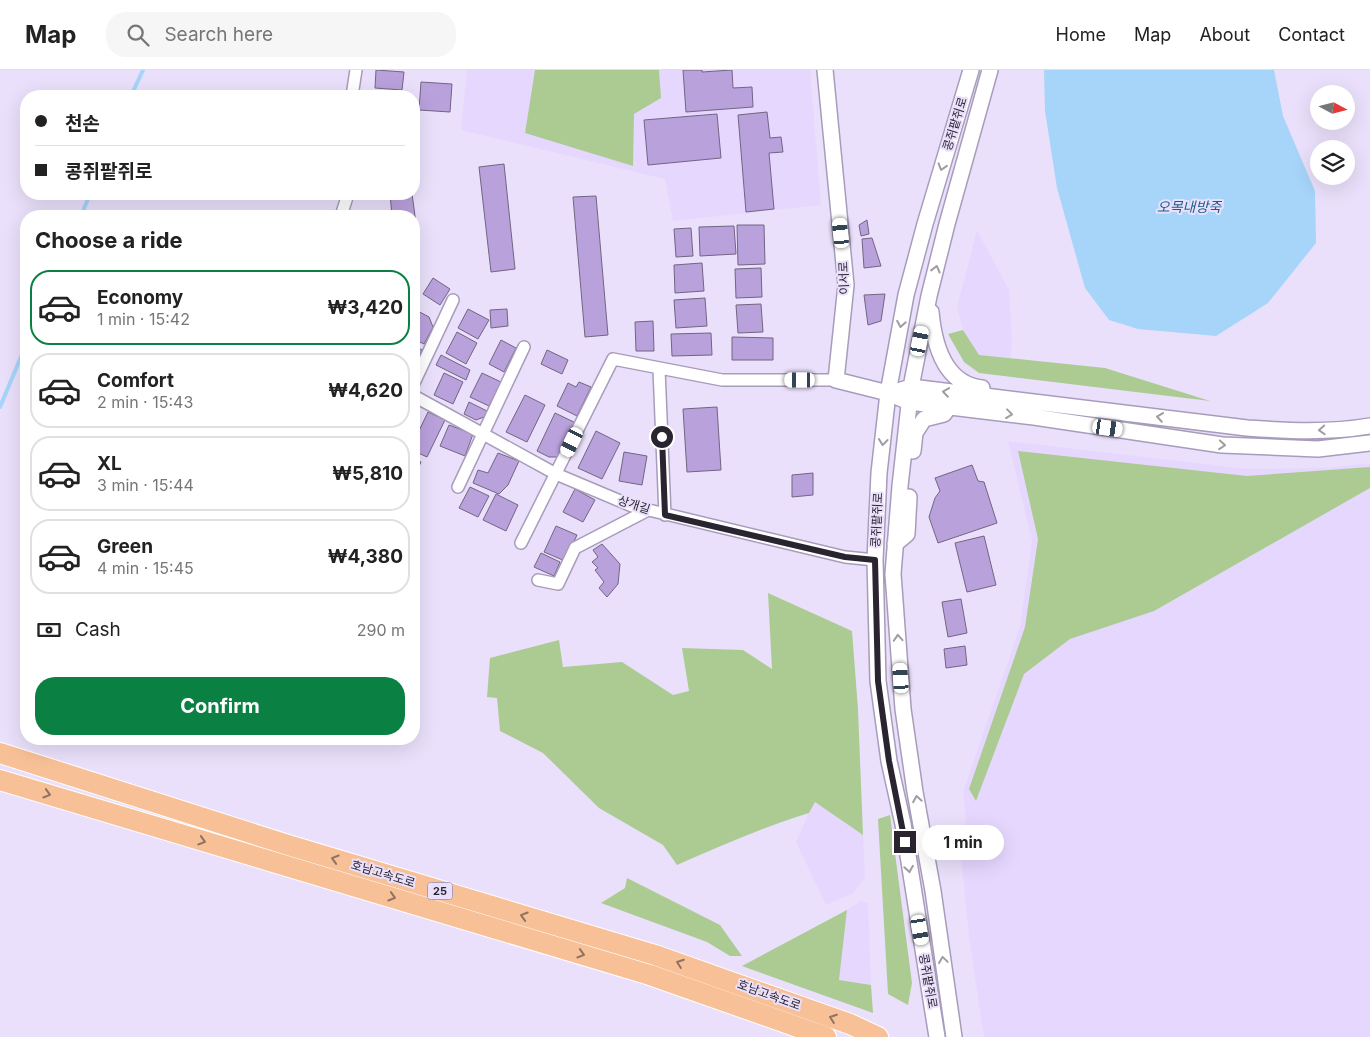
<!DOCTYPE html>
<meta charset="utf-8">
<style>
body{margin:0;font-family:Inter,"Noto Sans KR",sans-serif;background:#f6f6f6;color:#222;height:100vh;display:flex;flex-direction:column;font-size:19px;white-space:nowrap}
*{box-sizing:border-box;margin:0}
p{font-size:16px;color:#767676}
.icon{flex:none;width:28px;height:28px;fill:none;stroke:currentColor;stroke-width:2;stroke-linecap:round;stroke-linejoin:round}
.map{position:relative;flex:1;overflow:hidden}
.details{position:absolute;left:20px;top:140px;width:400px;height:535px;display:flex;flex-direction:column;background:#fff;border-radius:20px;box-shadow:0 5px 20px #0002}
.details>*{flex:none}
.hud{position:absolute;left:20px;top:20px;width:400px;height:110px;border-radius:20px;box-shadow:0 5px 20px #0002;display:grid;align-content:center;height:110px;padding:0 15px;background:#fff}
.needle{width:32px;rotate:97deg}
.tools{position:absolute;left:1310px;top:15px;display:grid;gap:10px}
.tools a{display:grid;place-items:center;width:45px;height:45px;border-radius:50%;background:#fff;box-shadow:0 5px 20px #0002;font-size:25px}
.end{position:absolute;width:22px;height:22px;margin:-11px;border:6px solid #292430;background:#fff;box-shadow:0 0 0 2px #fff}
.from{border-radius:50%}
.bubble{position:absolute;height:35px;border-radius:18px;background:#fff;box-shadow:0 5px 20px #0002;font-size:16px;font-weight:700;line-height:35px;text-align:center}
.car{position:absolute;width:15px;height:30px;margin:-15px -8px;border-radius:6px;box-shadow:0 0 4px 1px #0007;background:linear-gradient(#fff 24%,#345 0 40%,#fff 0 76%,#345 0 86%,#fff 0)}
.hud b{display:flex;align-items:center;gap:18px;height:48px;font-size:19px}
.hud b+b{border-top:1px solid #e0e0e0}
.hud i{width:12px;height:12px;background:#222}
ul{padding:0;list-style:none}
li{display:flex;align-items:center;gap:15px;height:75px;margin:0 10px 8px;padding:0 5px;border:2px solid #e0e0e0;border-radius:20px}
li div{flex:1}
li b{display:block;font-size:19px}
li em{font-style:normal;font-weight:700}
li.on{border-color:#0b8043}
li>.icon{width:45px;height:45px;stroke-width:1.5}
h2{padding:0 15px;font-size:22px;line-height:60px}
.pay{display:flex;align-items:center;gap:12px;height:55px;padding:0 15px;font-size:19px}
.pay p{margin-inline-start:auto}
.primary-button{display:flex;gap:10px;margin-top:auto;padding:10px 15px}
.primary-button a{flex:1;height:58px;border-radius:20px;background:#0b8043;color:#fff;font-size:20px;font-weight:700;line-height:58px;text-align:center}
header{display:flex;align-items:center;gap:30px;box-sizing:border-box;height:70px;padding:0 25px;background:#fff;border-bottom:1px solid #e0e0e0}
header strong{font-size:24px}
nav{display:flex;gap:28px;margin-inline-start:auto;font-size:18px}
.search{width:350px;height:45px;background:#f6f6f6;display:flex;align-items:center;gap:12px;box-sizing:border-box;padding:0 18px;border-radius:20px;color:#767676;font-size:19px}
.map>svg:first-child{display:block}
</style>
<header>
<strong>Map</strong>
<div class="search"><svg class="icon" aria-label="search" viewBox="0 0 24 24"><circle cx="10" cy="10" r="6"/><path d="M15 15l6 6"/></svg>Search here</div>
<nav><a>Home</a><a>Map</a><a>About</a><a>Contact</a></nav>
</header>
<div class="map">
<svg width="1370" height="967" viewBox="0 0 1370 967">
<rect width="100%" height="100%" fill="#eae0fb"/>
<path fill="#e6d7fe" d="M 467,0 L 810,0 L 821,135 L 673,151 L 665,109 L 461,60 Z
M 977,160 L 1009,220 L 1012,273 L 1010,288 L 978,285 L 963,260 L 957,237 Z
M 1008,371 L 1247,399 L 1326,398 L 1370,393 L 1370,967 L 984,967 L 969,866 L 961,785 L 966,750 L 963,722 L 1020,557 L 1032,471 Z
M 814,731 L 863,765 L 865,808 L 853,823 L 826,835 L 796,772 Z
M 861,831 L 868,833 L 871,915 L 839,910 L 847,840 Z"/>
<path fill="#abcb93" d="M 535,0 L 659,0 L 661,28 L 634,44 L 633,96 L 525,63 Z
M 963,260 L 979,285 L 1105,298 L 1210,331 L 979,303 L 964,292 L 948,264 Z
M 1018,381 L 1247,406 L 1370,397 L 1370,418 L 1154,541 L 1070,569 L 1024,604 L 976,731 L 969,719 L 1025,557 L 1038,469 Z
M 768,523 L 852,561 L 858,639 L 863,765 L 815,732 L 809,743 C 763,757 720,776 677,795 L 663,775 L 599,738 L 543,683 L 500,661 L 497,628 L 487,627 L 490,588 L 559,570 L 563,597 L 622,592 L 673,625 L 689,621 L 682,578 L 743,580 L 772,599 Z
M 890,745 L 912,913 L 908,935 L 888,924 L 878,749 Z
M 627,808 L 720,855 L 742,886 L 730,886 L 707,872 L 601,833 L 625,818 Z
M 847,840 L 839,910 L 871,915 L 873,943 L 742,896 Z"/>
<path fill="#a6d5f9" d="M 1044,0 L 1274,0 L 1283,46 L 1315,121 L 1316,173 L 1268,233 L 1216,266 L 1138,259 L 1109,250 L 1085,218 L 1057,118 L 1045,41 Z"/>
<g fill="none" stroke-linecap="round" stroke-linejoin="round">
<path stroke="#a6d5f9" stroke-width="4" d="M 131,26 L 143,0
M 81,146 L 90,124
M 0,337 L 26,275"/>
</g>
<path fill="#b9a1dc" stroke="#716582" d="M 376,0 L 404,2 L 402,20 L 375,18 Z
M 683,0 L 702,0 L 702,2 L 732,0 L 733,18 L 752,17 L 753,37 L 686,42 Z
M 421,12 L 452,14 L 450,42 L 419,40 Z
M 767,42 L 770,68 L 781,67 L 783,82 L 769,83 L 774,139 L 746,142 L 738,45 Z
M 717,44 L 721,88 L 648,95 L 644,50 Z
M 504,94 L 515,199 L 491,202 L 479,97 Z
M 390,124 L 412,124 L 416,153 L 414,153 L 414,146 L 392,146 Z
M 596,126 L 608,265 L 585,267 L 573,127 Z
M 867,150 L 869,164 L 861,166 L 859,155 Z
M 737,155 L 764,155 L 765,194 L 738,195 Z
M 734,156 L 736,184 L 700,186 L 699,157 Z
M 691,158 L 693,186 L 676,187 L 674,159 Z
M 872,168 L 881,196 L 864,198 L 862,169 Z
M 702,193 L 704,221 L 675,223 L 674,195 Z
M 761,198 L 762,227 L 736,228 L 735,199 Z
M 433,208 L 450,219 L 440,235 L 423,224 Z
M 885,224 L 881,251 L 868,255 L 864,225 Z
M 705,228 L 707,256 L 676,258 L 674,230 Z
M 761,234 L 763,262 L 738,263 L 736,235 Z
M 414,239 L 429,247 L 433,257 L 424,274 L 414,269 Z
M 468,239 L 489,250 L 478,269 L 458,258 Z
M 507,239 L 508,256 L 491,258 L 490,240 Z
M 653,251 L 654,281 L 636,281 L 635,252 Z
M 457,262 L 477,273 L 466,294 L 446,283 Z
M 711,263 L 712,285 L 672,286 L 671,264 Z
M 732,267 L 773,268 L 773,290 L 732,290 Z
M 501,270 L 516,278 L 504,302 L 489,294 Z
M 414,276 L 422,280 L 414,298 Z
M 547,280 L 568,290 L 562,304 L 541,294 Z
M 441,285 L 470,300 L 466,310 L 436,295 Z
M 444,303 L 463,312 L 453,334 L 434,325 Z
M 482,303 L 501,312 L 489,336 L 470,327 Z
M 579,312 L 591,317 L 577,346 L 557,336 L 568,313 L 576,317 Z
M 525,325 L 545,335 L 527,372 L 506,362 Z
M 469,332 L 487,341 L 484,347 L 476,350 L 464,344 Z
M 717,337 L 721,400 L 687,402 L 683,339 Z
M 428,342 L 445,350 L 427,387 L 414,381 L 414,365 L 416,367 Z
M 555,343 L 576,353 L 560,387 L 549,387 L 537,381 Z
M 449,355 L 473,364 L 465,386 L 440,376 Z
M 596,361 L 620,373 L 602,409 L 578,398 Z
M 624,382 L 647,386 L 642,415 L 619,411 Z
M 498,383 L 519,391 L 508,415 L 499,424 L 473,413 L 478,400 L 488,403 Z
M 414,388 L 421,392 L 414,408 Z
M 972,395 L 978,411 L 984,412 L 997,453 L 938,473 L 929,447 L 935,428 L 940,421 L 935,408 Z
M 813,403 L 813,425 L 792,427 L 792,405 Z
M 470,417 L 489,426 L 478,447 L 459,438 Z
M 575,419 L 595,430 L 583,452 L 563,442 Z
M 496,424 L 518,435 L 506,461 L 483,450 Z
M 556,456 L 577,465 L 565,491 L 544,482 Z
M 984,466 L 996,515 L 967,522 L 955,473 Z
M 602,474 L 620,494 L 618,514 L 607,527 L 599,518 L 604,512 L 595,500 L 598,498 L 592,492 L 598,487 L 593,480 Z
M 541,483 L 560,492 L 554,506 L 534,497 Z
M 961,529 L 967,563 L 948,567 L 942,532 Z
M 965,576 L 967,595 L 946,598 L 944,579 Z"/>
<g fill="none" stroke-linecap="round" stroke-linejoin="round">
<defs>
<path id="street" d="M 352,26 L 356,0
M 341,146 L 348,124
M 659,299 L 665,445
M 414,313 L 453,230
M 414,326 L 556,404 L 632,436 L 845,487 L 875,490
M 458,417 L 524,277
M 521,473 L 613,289 L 722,310 L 836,310
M 538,510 L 558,514 L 575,478 L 648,440"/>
<path id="secondary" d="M 825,0 L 846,215 L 836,310 L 888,323 L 909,332 L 1034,347 L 1222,375 L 1318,379 L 1370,373
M 931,242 C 934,274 944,314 982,318 L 980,325
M 901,320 L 911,317 L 1247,358 C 1288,361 1329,363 1370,356
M 913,381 L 915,363 L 924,349 L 944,344 L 949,337
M 895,474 L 907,464 L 909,427
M 937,967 L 903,754 L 889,691 L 878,611 L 875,490 L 879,403 L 888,323 L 906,225 L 925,154 L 971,0
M 954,967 L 933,821 L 915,722 L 903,639 L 893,504 L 900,416 L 911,317 L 929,226 L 947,154 L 990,0"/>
<path id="highway" d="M 0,683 L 288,775 L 655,885 L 850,954 L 878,967
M 0,710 L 650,905 L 826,967"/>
</defs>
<use href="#street" stroke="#a89cbb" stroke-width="14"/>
<use href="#secondary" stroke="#a89cbb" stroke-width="18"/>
<use href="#highway" stroke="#fff" stroke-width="22"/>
<use href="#street" stroke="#fff" stroke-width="11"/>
<use href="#secondary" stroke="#fff" stroke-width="15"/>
<use href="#highway" stroke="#f7c096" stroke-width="20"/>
</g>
<defs><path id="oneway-chevron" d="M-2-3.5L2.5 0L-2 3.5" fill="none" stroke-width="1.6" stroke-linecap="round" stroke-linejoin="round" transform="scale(1.25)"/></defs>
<g stroke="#9f9ca2">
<use href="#oneway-chevron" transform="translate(942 97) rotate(107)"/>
<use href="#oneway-chevron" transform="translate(936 199) rotate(-76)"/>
<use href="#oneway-chevron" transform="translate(901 254) rotate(100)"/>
<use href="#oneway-chevron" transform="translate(946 322) rotate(-172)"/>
<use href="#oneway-chevron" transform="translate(1009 344) rotate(7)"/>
<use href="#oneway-chevron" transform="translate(1160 347) rotate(-172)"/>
<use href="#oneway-chevron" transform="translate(1322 360) rotate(177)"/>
<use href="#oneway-chevron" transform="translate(883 372) rotate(96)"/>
<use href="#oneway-chevron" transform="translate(1222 375) rotate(5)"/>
<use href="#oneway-chevron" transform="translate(898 568) rotate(-94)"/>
<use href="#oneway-chevron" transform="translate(917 729) rotate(-100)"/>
<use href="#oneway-chevron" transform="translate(909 799) rotate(81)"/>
<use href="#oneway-chevron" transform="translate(943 890) rotate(-98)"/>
</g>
<g stroke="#907263">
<use href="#oneway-chevron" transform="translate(47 724) rotate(17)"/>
<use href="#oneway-chevron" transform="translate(202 771) rotate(17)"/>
<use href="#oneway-chevron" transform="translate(335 789) rotate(-163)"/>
<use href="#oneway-chevron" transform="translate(392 827) rotate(17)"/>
<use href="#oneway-chevron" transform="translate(524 846) rotate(-163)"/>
<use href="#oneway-chevron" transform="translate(581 884) rotate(17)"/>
<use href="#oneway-chevron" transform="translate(680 893) rotate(-160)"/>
<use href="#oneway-chevron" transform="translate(833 948) rotate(-160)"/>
</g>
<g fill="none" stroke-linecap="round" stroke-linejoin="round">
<path stroke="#292430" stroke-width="6" d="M 662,367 L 665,445 L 845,487 L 875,490 L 878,611 L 889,691 L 905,772"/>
</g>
<g text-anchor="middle" stroke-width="4" stroke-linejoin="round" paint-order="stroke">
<rect fill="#eae0fb" stroke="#635c6d" stroke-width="1" x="427.5" y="812.5" width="25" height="17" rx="4"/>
<g font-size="11" font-weight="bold" fill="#292430">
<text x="440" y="825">25</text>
</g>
<g font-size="12" fill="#292430" stroke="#eae0fb">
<text transform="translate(955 54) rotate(-73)" y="4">콩쥐팥쥐로</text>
<text transform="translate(844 208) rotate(-92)" y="4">이서로</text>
<text transform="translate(634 435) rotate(18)" y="4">상개길</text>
<text transform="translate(877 450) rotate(-87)" y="4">콩쥐팥쥐로</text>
<text transform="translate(383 804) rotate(17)" y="4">호남고속도로</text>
<text transform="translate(928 911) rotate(80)" y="4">콩쥐팥쥐로</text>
<text transform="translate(769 925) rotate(20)" y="4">호남고속도로</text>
</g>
<g font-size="14" font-style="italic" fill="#185d86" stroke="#eae0fb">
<text x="1189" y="142">오목내방죽</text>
</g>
</g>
</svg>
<div class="tools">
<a><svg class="needle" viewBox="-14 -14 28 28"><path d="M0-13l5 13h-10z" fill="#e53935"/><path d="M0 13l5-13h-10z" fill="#767676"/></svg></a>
<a><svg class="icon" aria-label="layers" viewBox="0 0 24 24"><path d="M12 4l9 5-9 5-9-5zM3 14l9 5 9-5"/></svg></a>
</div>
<i class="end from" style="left:662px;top:367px"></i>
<i class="end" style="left:905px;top:772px"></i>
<div class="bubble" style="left:922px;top:755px;width:82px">1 min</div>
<i class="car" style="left:841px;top:163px;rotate:354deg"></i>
<i class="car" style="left:920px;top:271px;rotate:11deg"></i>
<i class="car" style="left:800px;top:310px;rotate:270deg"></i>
<i class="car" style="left:1108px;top:358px;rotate:98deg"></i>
<i class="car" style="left:572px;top:372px;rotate:206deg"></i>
<i class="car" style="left:901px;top:608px;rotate:356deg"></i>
<i class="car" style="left:920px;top:860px;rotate:170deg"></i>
<div class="hud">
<b><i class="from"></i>천손</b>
<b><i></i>콩쥐팥쥐로</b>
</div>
<section class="details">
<h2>Choose a ride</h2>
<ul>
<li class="on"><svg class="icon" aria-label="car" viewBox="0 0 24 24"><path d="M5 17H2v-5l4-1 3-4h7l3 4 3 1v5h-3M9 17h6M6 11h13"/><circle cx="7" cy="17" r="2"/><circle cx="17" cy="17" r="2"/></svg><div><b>Economy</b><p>1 min · 15:42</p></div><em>₩3,420</em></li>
<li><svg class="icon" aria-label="car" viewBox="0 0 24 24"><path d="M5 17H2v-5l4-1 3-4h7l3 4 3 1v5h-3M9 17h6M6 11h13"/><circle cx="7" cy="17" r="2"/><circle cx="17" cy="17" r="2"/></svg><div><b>Comfort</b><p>2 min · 15:43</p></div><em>₩4,620</em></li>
<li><svg class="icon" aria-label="car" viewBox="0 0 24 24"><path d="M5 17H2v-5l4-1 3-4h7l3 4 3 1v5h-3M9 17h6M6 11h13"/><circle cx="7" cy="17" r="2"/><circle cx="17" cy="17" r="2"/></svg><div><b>XL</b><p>3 min · 15:44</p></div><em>₩5,810</em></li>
<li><svg class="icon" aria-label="car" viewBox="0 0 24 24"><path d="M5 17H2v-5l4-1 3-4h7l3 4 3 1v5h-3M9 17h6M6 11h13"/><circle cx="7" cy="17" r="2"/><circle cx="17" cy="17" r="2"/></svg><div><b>Green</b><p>4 min · 15:45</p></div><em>₩4,380</em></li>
</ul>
<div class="pay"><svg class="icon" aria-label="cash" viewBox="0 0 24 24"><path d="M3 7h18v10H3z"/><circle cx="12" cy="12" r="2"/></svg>Cash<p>290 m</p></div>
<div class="primary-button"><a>Confirm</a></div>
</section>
</div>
